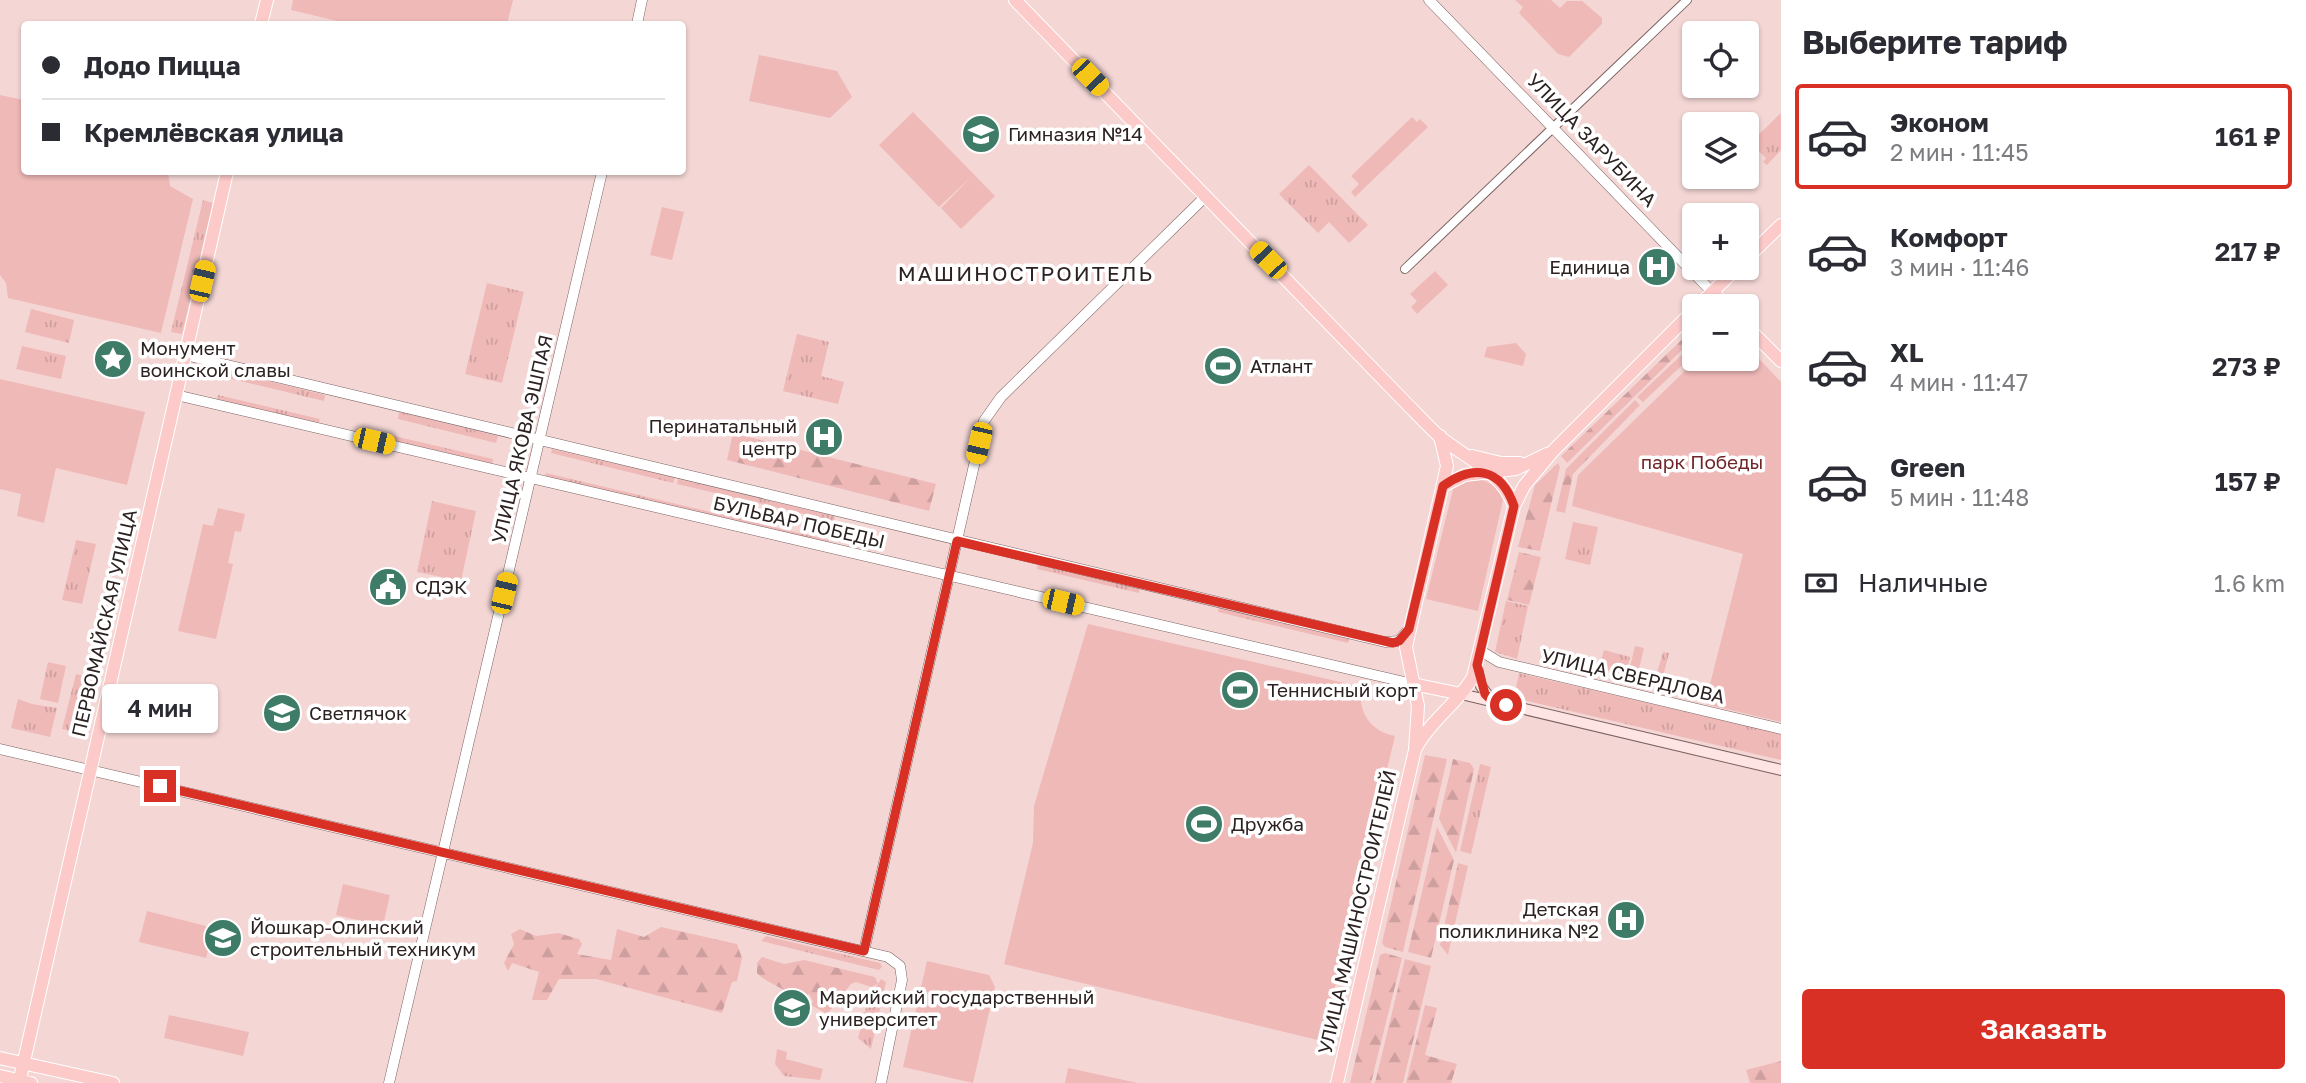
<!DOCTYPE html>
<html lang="ru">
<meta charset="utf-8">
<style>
body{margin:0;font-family:"Golos Text",sans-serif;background:#f7f7f7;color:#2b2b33;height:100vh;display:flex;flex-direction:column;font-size:26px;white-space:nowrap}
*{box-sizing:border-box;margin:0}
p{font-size:23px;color:#7c7c81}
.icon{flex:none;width:38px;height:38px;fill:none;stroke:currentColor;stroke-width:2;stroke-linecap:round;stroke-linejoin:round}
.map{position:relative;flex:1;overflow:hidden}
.drawer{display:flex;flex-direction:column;background:#fff;width:525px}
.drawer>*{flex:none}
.banner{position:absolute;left:21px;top:21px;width:665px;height:154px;border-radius:7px;box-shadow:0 2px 5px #0004;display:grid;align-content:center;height:154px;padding:0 21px;background:#fff}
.tools{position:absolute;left:1682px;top:21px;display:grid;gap:14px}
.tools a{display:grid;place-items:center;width:77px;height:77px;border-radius:7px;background:#fff;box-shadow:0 2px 5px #0004;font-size:35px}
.end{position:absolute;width:32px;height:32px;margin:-16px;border:9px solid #d93025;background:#fff;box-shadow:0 0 0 4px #fff}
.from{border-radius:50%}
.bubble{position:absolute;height:49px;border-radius:7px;background:#fff;box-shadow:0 2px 5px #0004;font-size:23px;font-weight:600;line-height:49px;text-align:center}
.car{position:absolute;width:21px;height:42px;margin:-21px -10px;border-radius:9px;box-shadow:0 0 5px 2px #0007;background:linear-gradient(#f5c518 24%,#345 0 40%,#f5c518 0 76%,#345 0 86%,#f5c518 0)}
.banner b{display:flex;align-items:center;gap:24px;height:66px;font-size:26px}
.banner b+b{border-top:2px solid #e1e1e2}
.banner i{width:18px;height:18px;background:#2b2b33}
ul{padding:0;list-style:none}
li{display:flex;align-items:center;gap:21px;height:105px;margin:0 14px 10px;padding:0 7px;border:4px solid transparent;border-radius:7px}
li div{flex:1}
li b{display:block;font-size:26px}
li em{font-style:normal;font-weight:600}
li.on{border-color:#d93025}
li>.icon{width:63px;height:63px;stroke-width:1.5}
h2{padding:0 21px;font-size:32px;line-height:84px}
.pay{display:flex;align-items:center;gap:18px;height:77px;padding:0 21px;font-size:26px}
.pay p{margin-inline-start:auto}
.button{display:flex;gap:14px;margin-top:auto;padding:14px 21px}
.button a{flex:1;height:80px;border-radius:7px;background:#d93025;color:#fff;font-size:28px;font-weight:600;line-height:80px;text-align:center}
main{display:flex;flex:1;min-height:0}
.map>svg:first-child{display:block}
</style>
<main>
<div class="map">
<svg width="1781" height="1083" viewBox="0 0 1781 1083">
<defs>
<pattern id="grass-tufts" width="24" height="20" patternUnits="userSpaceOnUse" patternTransform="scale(1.75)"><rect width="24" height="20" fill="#efb9b8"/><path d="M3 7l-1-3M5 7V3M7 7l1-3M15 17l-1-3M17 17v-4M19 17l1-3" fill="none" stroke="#cd9f9e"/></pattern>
<pattern id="forest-firs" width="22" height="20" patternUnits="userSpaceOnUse" patternTransform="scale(1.75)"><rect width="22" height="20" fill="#efb9b8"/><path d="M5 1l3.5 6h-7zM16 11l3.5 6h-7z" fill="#cd9f9e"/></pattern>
</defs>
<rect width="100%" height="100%" fill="#f4d7d5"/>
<path fill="url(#grass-tufts)" d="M 1781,113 L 1781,150 L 1767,165 L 1763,162 L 1766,158 L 1750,143 Z
M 1309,165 L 1368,225 L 1349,243 L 1329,222 L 1318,233 L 1279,194 Z
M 203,200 L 213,203 L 182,334 L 171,332 Z
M 487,283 L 524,292 L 502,383 L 465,374 Z
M 31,309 L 74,320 L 69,343 L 25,332 Z
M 797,334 L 829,342 L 821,376 L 844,382 L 838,404 L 783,391 Z
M 22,346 L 66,356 L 61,379 L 16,369 Z
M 224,370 L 325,395 L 324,401 L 223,377 Z
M 218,395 L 320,419 L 318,425 L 216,402 Z
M 399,412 L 498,436 L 496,443 L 398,419 Z
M 394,436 L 493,459 L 492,466 L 393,443 Z
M 552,449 L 675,478 L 673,483 L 551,453 Z
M 546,473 L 829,540 L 828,545 L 544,478 Z
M 678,479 L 835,516 L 834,521 L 677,484 Z
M 432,501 L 476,511 L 461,581 L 417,572 Z
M 1573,522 L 1598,527 L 1590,565 L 1565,559 Z
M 76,540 L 96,544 L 82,604 L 62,600 Z
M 1038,563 L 1140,587 L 1139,593 L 1037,569 Z
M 1506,601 L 1528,606 L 1517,659 L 1495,652 Z
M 1219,606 L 1349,637 L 1348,643 L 1218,612 Z
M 1635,646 L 1644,648 L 1638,673 L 1656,677 L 1663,652 L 1669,653 L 1661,684 L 1628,675 Z
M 1604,650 L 1630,657 L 1626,675 L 1599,668 Z
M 48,662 L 66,666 L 58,703 L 40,699 Z
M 1519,673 L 1781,734 L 1781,760 L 1514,698 Z
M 76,674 L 84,676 L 71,731 L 62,729 Z
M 18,699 L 32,704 L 57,708 L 50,737 L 11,728 Z
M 1480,764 L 1491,767 L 1471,854 L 1460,851 Z
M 766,936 L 880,963 L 882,967 L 879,970 L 761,941 Z
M 881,979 L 886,982 L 871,1049 L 858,1038 L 868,1000 Z
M 777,1049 L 787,1052 L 786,1059 L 823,1069 L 820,1080 L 784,1076 L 775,1064 Z"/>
<path fill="url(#forest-firs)" d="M 1694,328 L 1694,338 L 1567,463 L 1561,456 Z
M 1694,343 L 1694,354 L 1643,402 L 1637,397 Z
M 1635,400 L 1640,405 L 1573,474 L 1565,513 L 1556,511 L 1566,469 Z
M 733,433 L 936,484 L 929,511 L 727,460 Z
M 1558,463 L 1560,467 L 1540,551 L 1518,547 L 1535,485 Z
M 1519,552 L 1541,557 L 1529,605 L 1507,600 Z
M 1425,755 L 1447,759 L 1403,952 L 1385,947 L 1382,943 Z
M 1453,759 L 1470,763 L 1474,769 L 1456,853 L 1439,819 Z
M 1437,827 L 1454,860 L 1431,958 L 1408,952 Z
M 1458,863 L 1468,866 L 1448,955 L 1440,945 Z
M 661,927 L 737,944 L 742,958 L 737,981 L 732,982 L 722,1013 L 596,979 L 559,979 L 547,1000 L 532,1000 L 539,972 L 512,963 L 508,971 L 504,963 L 514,944 L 511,934 L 520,929 L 536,936 L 558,933 L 579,939 L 582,944 L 577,954 L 611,960 L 617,929 L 644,937 Z
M 1385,953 L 1402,958 L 1371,1083 L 1350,1083 L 1380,955 Z
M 762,957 L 784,964 L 804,960 L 875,977 L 878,984 L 871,987 L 856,982 L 851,984 L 827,1014 L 811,1005 L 813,1001 L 809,994 L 800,999 C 790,992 762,980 757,973 L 757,963 Z
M 1405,959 L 1431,966 L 1403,1083 L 1375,1083 Z
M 1425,1005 L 1437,1008 L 1425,1055 L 1457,1064 L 1451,1083 L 1406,1083 Z
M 1781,1061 L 1781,1083 L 1750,1083 L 1746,1070 Z"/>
<path fill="#efb9b8" d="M 293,0 L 513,0 L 507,24 L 350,24 L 291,10 Z
M 1515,0 L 1551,0 L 1560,8 L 1567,1 L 1582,1 L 1602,18 L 1602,24 L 1569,57 L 1558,54 L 1519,13 L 1523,7 Z
M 759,55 L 837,71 L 852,97 L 830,118 L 749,101 Z
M 0,95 L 24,100 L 24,172 L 168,172 L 170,186 L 193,199 L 161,333 L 8,298 L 6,283 L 0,275 Z
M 913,112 L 995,196 L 961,229 L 941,208 L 972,176 L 939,207 L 879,145 Z
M 1412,117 L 1417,122 L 1420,119 L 1428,127 L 1355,197 L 1351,192 L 1359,184 L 1351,176 Z
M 662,207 L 684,212 L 672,260 L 650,255 Z
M 1435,271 L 1448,285 L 1417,314 L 1411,307 L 1417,301 L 1410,294 Z
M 1516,343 L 1526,354 L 1523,366 L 1484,357 L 1487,347 Z
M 1747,346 L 1781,382 L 1781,722 L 1705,704 L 1743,554 L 1572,506 L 1578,475 L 1697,359 L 1746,359 Z
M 0,379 L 145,412 L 127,485 L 56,468 L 44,523 L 17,516 L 21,494 L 0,489 Z
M 1474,478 C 1489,482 1499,485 1503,500 L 1478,611 L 1426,599 L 1453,489 L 1461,481 Z
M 218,508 L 245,514 L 241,532 L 235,531 L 228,563 L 233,564 L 216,639 L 178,631 L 203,524 L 213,526 Z
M 1088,624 L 1362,687 C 1357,712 1370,731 1395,736 L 1322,1041 L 1004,964 L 1033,843 L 1034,806 Z
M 343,884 L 390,895 L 383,926 L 336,915 Z
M 147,911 L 214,928 L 206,958 L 139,942 Z
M 927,961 L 989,975 L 995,987 L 973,1083 L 903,1067 Z
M 169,1015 L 249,1032 L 243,1056 L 164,1038 Z
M 1068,1068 L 1138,1083 L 1065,1083 Z"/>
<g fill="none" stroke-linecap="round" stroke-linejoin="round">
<defs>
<path id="minor" d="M 1405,269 L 1687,0"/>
<path id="tertiary" d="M 1429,0 L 1712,292
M 637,24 L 642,0
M 185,355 L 1385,642 L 1399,641 L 1408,630
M 176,395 L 1413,684
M 1481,651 L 1499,662 L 1781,729
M 0,749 L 888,957 L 900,966 L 902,980 L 881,1083
M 864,951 L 984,421 L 1001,397 L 1206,196
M 389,1083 L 602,172"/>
<path id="secondary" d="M 1477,668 L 1481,686 L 1491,700
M 1461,694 L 1781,770"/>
<path id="primary" d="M 1015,0 L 1405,402 C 1417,414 1428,426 1440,437 C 1467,459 1502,472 1514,506
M 261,24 L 267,0
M 1746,259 L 1781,225
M 1712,292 L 1727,306
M 1698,306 L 1737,268
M 1746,326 L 1781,361
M 1472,456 L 1501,463 L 1520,463
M 1443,486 L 1465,475 L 1516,469 L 1547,454
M 1413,684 L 1461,694
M 1417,746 C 1432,719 1458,703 1473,677 L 1514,506 L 1524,486 L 1553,451 L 1694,310
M 0,1058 L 113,1083
M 0,1076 L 31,1083
M 19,1083 L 227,172
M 1337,1083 L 1415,750 L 1418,706 L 1406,647 L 1447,466 L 1440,436"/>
</defs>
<use href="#minor" stroke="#7c6262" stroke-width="10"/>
<use href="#tertiary" stroke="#7c6262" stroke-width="11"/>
<use href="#secondary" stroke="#7c6262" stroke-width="12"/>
<use href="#primary" stroke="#fff" stroke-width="14"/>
<use href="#minor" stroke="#fff" stroke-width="8"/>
<use href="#tertiary" stroke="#fff" stroke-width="10"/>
<use href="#secondary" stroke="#fee5e4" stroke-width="10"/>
<use href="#primary" stroke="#fccac9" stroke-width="12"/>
</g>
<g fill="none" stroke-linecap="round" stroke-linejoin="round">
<path stroke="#d93025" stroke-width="9" d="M 160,786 L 864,951 L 957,541 L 1393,643 L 1399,641 L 1409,629 L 1443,486 C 1474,464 1501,468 1514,506 L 1477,665 L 1485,694 L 1493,702 L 1506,705"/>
</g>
<defs>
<symbol id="school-disc" viewBox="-11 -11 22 22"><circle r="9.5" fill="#3e7c68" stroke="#fff"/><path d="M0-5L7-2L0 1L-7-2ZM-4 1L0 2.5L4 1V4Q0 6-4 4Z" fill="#fff"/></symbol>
<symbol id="hospital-disc" viewBox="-11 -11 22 22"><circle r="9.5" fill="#3e7c68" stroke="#fff"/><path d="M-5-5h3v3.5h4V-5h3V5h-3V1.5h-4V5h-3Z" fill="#fff"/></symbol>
<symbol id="sight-disc" viewBox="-11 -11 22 22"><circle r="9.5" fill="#3e7c68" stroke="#fff"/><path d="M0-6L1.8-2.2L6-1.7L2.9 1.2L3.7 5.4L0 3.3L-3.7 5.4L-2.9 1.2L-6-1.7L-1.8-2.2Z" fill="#fff"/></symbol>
<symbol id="stadium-disc" viewBox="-11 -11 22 22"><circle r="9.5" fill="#3e7c68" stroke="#fff"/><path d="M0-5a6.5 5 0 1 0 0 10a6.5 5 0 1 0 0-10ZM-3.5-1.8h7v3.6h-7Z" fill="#fff"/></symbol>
<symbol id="civic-disc" viewBox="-11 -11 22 22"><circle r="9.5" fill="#3e7c68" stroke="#fff"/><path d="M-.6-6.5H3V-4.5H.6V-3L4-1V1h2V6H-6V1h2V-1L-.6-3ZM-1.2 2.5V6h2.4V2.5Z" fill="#fff"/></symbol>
<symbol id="university-disc" viewBox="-11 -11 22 22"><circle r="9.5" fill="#3e7c68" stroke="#fff"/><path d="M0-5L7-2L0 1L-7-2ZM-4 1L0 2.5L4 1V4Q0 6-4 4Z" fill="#fff"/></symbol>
</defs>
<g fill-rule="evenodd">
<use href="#school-disc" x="959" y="112" width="44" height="44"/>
<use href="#hospital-disc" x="1635" y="245" width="44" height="44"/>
<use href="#sight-disc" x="91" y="337" width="44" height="44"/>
<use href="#stadium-disc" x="1201" y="344" width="44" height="44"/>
<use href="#hospital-disc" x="802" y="415" width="44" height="44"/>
<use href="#civic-disc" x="366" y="565" width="44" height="44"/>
<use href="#stadium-disc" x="1218" y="668" width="44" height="44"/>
<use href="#school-disc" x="260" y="691" width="44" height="44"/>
<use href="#stadium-disc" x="1182" y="802" width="44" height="44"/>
<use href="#hospital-disc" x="1604" y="898" width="44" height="44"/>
<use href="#university-disc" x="201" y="916" width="44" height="44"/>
<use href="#university-disc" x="770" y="986" width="44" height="44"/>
</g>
<g text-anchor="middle" stroke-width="7" stroke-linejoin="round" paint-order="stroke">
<g font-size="19" fill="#2d2222" stroke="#fff" text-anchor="start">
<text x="1008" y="141">Гимназия №14</text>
<text x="1630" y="274" text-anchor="end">Единица</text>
<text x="140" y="355">Монумент<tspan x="140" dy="22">воинской славы</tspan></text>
<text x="1250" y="373">Атлант</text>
<text x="797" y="433" text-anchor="end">Перинатальный<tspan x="797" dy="22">центр</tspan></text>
<text x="415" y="594">СДЭК</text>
<text x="1267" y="697">Теннисный корт</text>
<text x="309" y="720">Светлячок</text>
<text x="1231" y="831">Дружба</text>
<text x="1599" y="916" text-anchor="end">Детская<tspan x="1599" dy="22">поликлиника №2</tspan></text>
<text x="250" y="934">Йошкар-Олинский<tspan x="250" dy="22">строительный техникум</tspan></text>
<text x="819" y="1004">Марийский государственный<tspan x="819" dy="22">университет</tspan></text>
</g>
<g font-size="19" fill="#2d2222" stroke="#fff">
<text transform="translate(1592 140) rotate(46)" y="7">УЛИЦА ЗАРУБИНА</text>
<text transform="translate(522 439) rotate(-77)" y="7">УЛИЦА ЯКОВА ЭШПАЯ</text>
<text transform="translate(799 522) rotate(13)" y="7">БУЛЬВАР ПОБЕДЫ</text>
<text transform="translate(104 623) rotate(-77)" y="7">ПЕРВОМАЙСКАЯ УЛИЦА</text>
<text transform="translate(1633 676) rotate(13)" y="7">УЛИЦА СВЕРДЛОВА</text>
<text transform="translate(1357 912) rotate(-77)" y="7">УЛИЦА МАШИНОСТРОИТЕЛЕЙ</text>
</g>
<g font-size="19" fill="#712529" stroke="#fff">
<text x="1702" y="469">парк Победы</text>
</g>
<g font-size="21" letter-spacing="2" fill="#2d2222" stroke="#fff">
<text x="1026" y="281">МАШИНОСТРОИТЕЛЬ</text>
</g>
</g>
</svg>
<div class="tools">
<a><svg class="icon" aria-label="locate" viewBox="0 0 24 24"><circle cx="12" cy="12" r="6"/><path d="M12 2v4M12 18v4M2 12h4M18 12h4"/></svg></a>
<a><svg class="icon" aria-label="layers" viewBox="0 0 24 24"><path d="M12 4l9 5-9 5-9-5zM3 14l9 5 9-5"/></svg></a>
<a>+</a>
<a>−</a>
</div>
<i class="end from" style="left:1506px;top:705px"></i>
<i class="end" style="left:160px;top:786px"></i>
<div class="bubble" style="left:102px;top:684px;width:116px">4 мин</div>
<i class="car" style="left:1090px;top:77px;rotate:136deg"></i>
<i class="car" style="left:1268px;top:260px;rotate:316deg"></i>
<i class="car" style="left:202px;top:281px;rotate:13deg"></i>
<i class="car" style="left:374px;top:441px;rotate:103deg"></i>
<i class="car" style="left:979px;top:443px;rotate:193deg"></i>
<i class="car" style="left:504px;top:593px;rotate:13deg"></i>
<i class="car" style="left:1063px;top:602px;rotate:103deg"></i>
<div class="banner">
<b><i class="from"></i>Додо Пицца</b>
<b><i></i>Кремлёвская улица</b>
</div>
</div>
<section class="drawer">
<h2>Выберите тариф</h2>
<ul>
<li class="on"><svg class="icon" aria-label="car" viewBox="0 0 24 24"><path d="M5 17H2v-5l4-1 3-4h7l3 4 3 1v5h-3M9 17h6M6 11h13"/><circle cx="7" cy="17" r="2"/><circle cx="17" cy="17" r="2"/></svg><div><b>Эконом</b><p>2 мин · 11:45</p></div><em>161 ₽</em></li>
<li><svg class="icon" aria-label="car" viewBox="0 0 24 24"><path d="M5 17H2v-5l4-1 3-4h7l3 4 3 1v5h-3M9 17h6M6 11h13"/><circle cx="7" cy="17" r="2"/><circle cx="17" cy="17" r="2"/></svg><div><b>Комфорт</b><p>3 мин · 11:46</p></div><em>217 ₽</em></li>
<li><svg class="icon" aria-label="car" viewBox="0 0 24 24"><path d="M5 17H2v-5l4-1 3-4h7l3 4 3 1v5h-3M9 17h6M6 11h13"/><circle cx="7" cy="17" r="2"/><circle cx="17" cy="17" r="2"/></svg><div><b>XL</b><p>4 мин · 11:47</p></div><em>273 ₽</em></li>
<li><svg class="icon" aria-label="car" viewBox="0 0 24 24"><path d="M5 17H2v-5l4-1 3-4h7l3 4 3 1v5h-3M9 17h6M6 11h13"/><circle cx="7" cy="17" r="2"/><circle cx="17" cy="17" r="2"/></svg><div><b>Green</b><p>5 мин · 11:48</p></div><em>157 ₽</em></li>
</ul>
<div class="pay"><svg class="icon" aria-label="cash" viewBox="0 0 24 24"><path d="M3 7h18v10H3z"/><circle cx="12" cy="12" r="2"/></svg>Наличные<p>1.6 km</p></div>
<div class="button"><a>Заказать</a></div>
</section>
</main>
